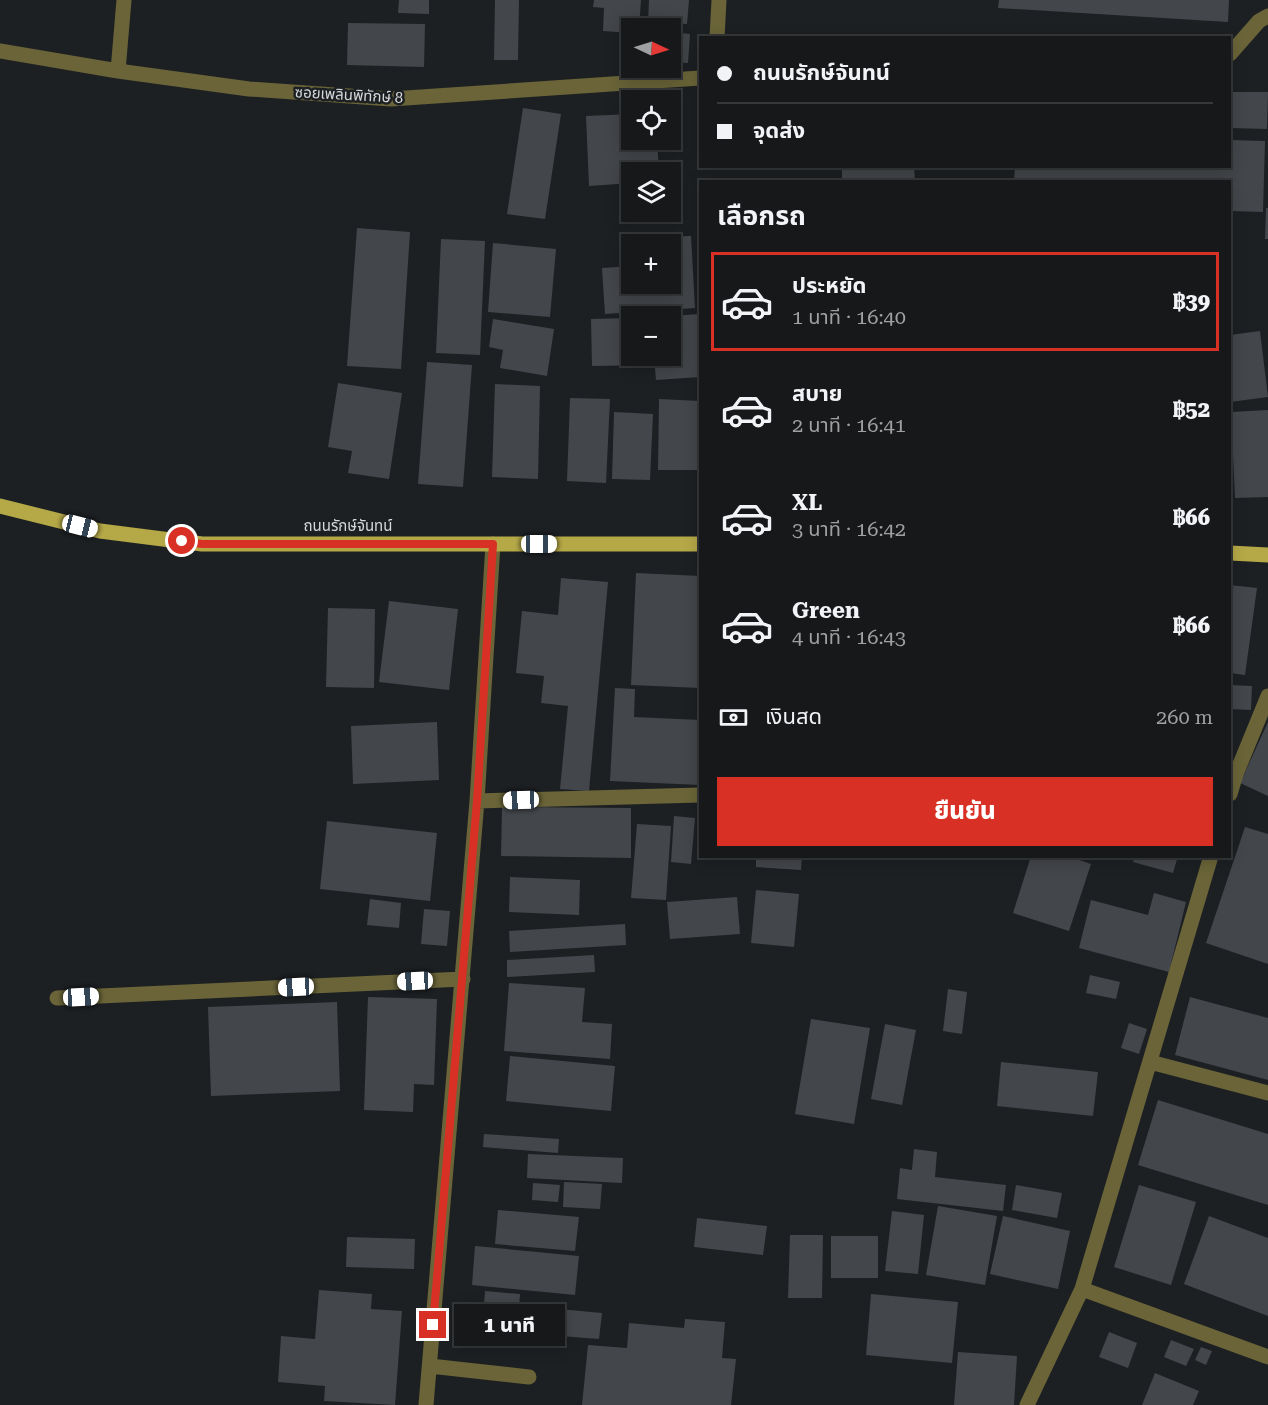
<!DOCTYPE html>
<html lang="th">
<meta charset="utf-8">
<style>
body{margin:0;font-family:"Roboto Serif","Noto Sans Thai",serif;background:#232527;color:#f1f3f6;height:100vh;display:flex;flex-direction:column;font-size:22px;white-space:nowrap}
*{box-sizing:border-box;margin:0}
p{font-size:20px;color:#9ea0a2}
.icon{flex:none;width:33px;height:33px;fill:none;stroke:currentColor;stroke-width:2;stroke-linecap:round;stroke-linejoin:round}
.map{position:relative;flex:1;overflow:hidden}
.panel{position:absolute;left:699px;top:180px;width:532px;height:678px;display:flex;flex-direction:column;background:#16181a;border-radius:0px;box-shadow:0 3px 15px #0003,0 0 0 2px #353739}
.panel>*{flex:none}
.guide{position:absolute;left:699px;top:36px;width:532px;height:132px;border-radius:0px;box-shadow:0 3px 15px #0003,0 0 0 2px #353739;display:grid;align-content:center;height:132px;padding:0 18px;background:#16181a}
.needle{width:39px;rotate:94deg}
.buttons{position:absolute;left:621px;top:18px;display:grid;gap:12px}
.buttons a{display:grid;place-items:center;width:60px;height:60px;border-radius:0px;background:#16181a;box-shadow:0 3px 15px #0003,0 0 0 2px #353739;font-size:30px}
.end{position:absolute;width:27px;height:27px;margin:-14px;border:8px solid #d93025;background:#fff;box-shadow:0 0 0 3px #fff}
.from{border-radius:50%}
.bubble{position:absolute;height:42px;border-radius:0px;background:#16181a;box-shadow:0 3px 15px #0003,0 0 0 2px #353739;font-size:20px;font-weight:800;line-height:42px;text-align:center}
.car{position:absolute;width:18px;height:36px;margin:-18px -9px;border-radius:8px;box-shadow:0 0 4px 2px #0007;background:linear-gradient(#fff 24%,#345 0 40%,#fff 0 76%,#345 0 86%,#fff 0)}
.guide b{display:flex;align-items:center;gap:21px;height:57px;font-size:22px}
.guide b+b{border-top:2px solid #353739}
.guide i{width:15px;height:15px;background:#f1f3f6}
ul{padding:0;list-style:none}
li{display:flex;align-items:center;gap:18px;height:99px;margin:0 12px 9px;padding:0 6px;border:3px solid transparent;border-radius:0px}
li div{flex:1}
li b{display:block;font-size:22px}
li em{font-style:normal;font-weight:800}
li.selected{border-color:#d93025}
li>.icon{width:54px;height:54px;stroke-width:1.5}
h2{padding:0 18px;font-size:27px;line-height:72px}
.pay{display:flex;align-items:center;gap:15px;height:66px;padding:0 18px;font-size:22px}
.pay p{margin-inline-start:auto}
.action{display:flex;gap:12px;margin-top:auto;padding:12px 18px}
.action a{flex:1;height:69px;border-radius:0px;background:#d93025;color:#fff;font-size:24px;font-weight:800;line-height:69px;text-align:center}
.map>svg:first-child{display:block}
</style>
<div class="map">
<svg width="1268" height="1405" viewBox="0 0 1268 1405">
<rect width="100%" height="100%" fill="#1d2023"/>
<path fill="#43464a" d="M 399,0 L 429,0 L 429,14 L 398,13 Z
M 495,0 L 519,0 L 518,60 L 494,60 Z
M 594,0 L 641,0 L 639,28 L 632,28 L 632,33 L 603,31 L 604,8 L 593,7 Z
M 649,0 L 689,0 L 687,24 L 648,22 Z
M 999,0 L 1229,0 L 1228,22 L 998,8 Z
M 348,23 L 425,24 L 424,67 L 347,65 Z
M 670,32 L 690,34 L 688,63 L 670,62 Z
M 1230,92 L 1268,92 L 1267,129 L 1230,128 Z
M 523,108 L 561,114 L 545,219 L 507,214 Z
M 632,114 L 632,140 L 657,140 L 659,172 L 632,172 L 632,183 L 589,186 L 586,116 Z
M 1230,140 L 1265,141 L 1263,212 L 1230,211 L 1230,182 L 1014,182 L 1015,166 L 1230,166 Z
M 842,166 L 914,166 L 915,182 L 842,182 Z
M 1266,208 L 1268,208 L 1268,239 L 1265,239 Z
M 357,228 L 410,232 L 401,369 L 347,366 Z
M 691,236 L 695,308 L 605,314 L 602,268 L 632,266 L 632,284 L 670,284 L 670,244 L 664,244 L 664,237 Z
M 441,239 L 485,241 L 480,355 L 436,353 Z
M 493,243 L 556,249 L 550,317 L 488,312 Z
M 700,314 L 700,377 L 656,380 L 654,356 L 670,356 L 670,316 Z
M 632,318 L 632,356 L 649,356 L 649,365 L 592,366 L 591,319 Z
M 493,319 L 554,329 L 547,376 L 500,368 L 503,350 L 489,347 Z
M 1260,331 L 1268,397 L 1230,402 L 1230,335 Z
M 427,362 L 472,365 L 463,487 L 418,484 Z
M 338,383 L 402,393 L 389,479 L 348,473 L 352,451 L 328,447 Z
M 495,384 L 540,386 L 538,479 L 492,477 Z
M 570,398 L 610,399 L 606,483 L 567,481 Z
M 659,399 L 700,401 L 699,470 L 658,470 Z
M 1268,410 L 1268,497 L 1235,498 L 1231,412 Z
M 614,412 L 653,414 L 650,480 L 612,479 Z
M 636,573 L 700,576 L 700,688 L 631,685 Z
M 561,578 L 608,582 L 589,791 L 560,789 L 568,706 L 541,703 L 544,676 L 516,673 L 522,611 L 558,615 Z
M 1230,585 L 1257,588 L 1245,675 L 1230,673 Z
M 389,601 L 458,609 L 449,690 L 379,682 Z
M 328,608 L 375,609 L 374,688 L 326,687 Z
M 1230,685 L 1252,686 L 1251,710 L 1230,709 Z
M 615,688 L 635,689 L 634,717 L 700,720 L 700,785 L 610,781 Z
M 437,722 L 439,780 L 353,784 L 351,726 Z
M 1268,722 L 1268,796 L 1240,783 Z
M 502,807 L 631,808 L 631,858 L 501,856 Z
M 674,816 L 695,818 L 691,864 L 671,862 Z
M 327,821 L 437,833 L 430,901 L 320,889 Z
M 637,824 L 671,826 L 666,900 L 631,898 Z
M 1245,827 L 1268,834 L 1268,964 L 1206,943 Z
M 756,856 L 802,856 L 801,870 L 756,867 Z
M 1031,856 L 1067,856 L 1091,864 L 1069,931 L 1013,913 Z
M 1135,856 L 1178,856 L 1173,873 L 1133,862 Z
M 510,877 L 580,880 L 579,915 L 509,912 Z
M 756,890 L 799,894 L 794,947 L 751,943 Z
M 1154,893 L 1186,902 L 1169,972 L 1079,948 L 1091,900 L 1148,915 Z
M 737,897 L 740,934 L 670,939 L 667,902 Z
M 370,899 L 401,903 L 399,928 L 367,925 Z
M 424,909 L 450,911 L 447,946 L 421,944 Z
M 625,924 L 626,945 L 510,952 L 509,931 Z
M 594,955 L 595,972 L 507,977 L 507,960 Z
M 1090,975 L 1120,982 L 1116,999 L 1086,993 Z
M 509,983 L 585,988 L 582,1022 L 612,1024 L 610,1059 L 504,1051 Z
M 948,989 L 967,992 L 962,1034 L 943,1031 Z
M 368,997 L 437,999 L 434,1085 L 414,1084 L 413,1112 L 364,1110 Z
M 1190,997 L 1268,1018 L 1268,1080 L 1175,1055 Z
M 337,1002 L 340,1091 L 211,1096 L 208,1007 Z
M 811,1019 L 870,1028 L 854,1124 L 795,1114 Z
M 1129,1023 L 1147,1029 L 1139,1054 L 1121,1048 Z
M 885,1024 L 916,1030 L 902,1105 L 871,1099 Z
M 510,1056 L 615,1066 L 611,1111 L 506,1101 Z
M 1001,1062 L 1098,1072 L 1093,1116 L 997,1106 Z
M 1158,1100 L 1268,1134 L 1268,1205 L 1138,1165 Z
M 484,1134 L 559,1139 L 558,1153 L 483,1147 Z
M 914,1149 L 937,1152 L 935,1177 L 1006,1185 L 1003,1211 L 897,1199 L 900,1168 L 912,1170 Z
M 528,1154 L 623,1158 L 622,1183 L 527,1178 Z
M 564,1182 L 602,1184 L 600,1209 L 563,1207 Z
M 533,1183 L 560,1185 L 558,1202 L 532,1200 Z
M 1016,1185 L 1062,1193 L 1057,1218 L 1012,1210 Z
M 1139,1185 L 1196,1202 L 1171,1285 L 1114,1267 Z
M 938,1206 L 997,1216 L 985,1285 L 926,1275 Z
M 498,1210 L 579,1217 L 575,1251 L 495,1244 Z
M 892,1211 L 924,1215 L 918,1274 L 885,1271 Z
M 1003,1216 L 1070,1231 L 1058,1289 L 990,1274 Z
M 1209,1216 L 1268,1238 L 1268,1316 L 1184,1284 Z
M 697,1218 L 767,1226 L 763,1255 L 694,1247 Z
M 790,1235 L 823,1235 L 822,1298 L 788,1298 Z
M 831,1236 L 878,1236 L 878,1278 L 831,1278 Z
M 347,1237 L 415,1239 L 414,1269 L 346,1267 Z
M 475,1246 L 579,1256 L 575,1295 L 472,1285 Z
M 319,1290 L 372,1294 L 371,1309 L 402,1311 L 395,1405 L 324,1401 L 325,1386 L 278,1382 L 281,1336 L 315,1339 Z
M 485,1291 L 520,1294 L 519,1308 L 531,1309 L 529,1338 L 482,1335 Z
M 871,1294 L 958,1302 L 952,1363 L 866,1355 Z
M 537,1307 L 602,1313 L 599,1339 L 534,1334 Z
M 685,1319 L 725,1322 L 722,1358 L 736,1359 L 731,1405 L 582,1405 L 588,1345 L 627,1348 L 629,1323 L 684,1328 Z
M 1109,1332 L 1137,1343 L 1128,1368 L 1099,1357 Z
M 1171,1340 L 1194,1349 L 1186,1366 L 1164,1357 Z
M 1201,1347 L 1212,1351 L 1206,1365 L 1195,1360 Z
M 958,1352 L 1017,1356 L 1014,1405 L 954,1405 Z
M 1155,1373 L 1199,1391 L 1193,1405 L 1142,1405 Z"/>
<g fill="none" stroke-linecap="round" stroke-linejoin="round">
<path stroke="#6a6438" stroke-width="15" d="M 717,38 L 719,0
M 0,51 L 118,71 L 249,89 L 391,99 L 700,78
M 1230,54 L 1259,21 L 1268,16
M 118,71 L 124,0
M 1230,794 L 1236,774 L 1268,696
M 477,801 L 700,795
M 57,998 L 463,979
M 1150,1062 L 1268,1093
M 1082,1289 L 1268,1357
M 430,1366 L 529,1377
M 426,1405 L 477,801 L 493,544
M 1027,1405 L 1082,1289 L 1211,856"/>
<path stroke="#b5a847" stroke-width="15" d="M 0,506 L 100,531 L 202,544 L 700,544
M 1230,553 L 1268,555"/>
</g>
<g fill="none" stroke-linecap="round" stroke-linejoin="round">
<path stroke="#d93025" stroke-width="8" d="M 182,541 L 202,544 L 493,544 L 477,801 L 433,1325"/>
</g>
<g text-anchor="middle" stroke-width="5" stroke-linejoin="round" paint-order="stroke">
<g font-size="15" fill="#d6d8da" stroke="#1d2023">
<text transform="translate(349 95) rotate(3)" y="5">ซอยเพลินพิทักษ์ 8</text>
<text x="348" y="531">ถนนรักษ์จันทน์</text>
</g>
</g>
</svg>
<div class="buttons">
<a><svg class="needle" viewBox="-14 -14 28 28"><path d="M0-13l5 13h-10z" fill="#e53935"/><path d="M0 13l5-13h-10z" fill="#9ea0a2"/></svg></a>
<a><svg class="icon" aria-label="locate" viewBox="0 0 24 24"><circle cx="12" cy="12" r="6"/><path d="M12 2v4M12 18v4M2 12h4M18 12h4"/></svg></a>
<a><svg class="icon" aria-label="layers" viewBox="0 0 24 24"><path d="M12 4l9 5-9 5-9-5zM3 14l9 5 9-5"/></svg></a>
<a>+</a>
<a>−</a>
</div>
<i class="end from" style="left:182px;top:541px"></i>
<i class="end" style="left:433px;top:1325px"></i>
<div class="bubble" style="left:454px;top:1304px;width:111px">1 นาที</div>
<i class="car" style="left:80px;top:526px;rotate:104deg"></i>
<i class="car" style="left:539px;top:544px;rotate:90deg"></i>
<i class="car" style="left:521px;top:800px;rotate:268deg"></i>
<i class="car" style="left:415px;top:981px;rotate:267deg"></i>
<i class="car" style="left:296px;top:987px;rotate:267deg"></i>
<i class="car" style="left:81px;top:997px;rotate:87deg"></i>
<div class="guide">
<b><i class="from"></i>ถนนรักษ์จันทน์</b>
<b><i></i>จุดส่ง</b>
</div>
<section class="panel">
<h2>เลือกรถ</h2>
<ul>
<li class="selected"><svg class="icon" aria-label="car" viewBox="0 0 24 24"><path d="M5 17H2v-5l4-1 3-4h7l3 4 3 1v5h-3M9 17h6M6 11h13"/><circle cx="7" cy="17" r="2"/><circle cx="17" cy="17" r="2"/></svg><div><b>ประหยัด</b><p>1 นาที · 16:40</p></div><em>฿39</em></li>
<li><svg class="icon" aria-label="car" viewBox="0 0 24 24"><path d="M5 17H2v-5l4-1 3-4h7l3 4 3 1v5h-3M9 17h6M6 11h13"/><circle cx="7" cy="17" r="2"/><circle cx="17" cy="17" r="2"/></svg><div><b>สบาย</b><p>2 นาที · 16:41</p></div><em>฿52</em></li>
<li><svg class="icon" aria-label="car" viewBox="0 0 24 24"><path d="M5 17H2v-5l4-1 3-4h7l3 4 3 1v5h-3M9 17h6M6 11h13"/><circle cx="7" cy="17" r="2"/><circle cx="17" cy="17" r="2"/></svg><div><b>XL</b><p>3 นาที · 16:42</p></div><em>฿66</em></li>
<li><svg class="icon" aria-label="car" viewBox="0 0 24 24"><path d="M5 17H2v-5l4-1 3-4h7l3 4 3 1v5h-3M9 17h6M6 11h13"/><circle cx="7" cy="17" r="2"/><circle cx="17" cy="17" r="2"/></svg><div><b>Green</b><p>4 นาที · 16:43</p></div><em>฿66</em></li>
</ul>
<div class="pay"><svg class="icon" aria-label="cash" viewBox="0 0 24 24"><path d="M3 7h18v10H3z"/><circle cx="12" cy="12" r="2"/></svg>เงินสด<p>260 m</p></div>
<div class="action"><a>ยืนยัน</a></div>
</section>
</div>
